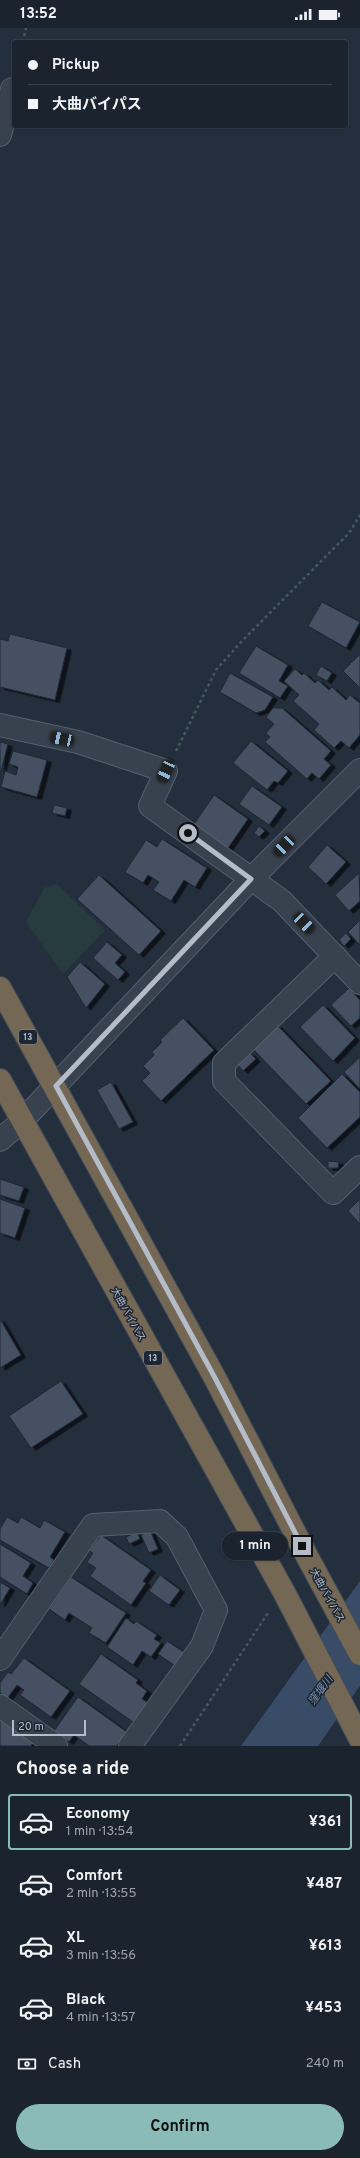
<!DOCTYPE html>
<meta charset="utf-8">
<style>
body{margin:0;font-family:Overpass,"Noto Sans JP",sans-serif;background:#282f3a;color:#f1f3f6;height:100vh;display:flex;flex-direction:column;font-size:15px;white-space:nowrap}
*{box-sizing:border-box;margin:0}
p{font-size:13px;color:#a0a4aa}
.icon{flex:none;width:22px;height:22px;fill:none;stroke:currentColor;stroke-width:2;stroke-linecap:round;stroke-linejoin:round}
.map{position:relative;height:1718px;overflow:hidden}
.drawer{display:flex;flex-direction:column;background:#1b232e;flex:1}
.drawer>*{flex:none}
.guide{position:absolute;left:12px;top:12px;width:336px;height:88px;border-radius:4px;box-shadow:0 1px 3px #0004,0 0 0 1px #39404a;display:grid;align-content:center;height:88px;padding:0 16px;background:#1b232e}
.scale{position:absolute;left:12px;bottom:10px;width:74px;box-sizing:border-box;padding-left:4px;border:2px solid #b4bcc9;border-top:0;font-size:11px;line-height:14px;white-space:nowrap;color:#b4bcc9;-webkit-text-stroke:3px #1d2633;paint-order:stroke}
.end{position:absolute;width:18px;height:18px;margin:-9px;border:5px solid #b4bcc9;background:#111;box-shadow:0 0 0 2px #111}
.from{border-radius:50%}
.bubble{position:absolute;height:28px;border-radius:14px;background:#1b232e;box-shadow:0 1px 3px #0004,0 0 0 1px #39404a;font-size:13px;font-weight:700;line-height:28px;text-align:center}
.car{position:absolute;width:12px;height:24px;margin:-12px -6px;border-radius:5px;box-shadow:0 0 3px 1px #0007;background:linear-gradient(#222 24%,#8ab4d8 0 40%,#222 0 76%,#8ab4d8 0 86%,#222 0)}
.guide b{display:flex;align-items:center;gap:14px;height:38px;font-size:15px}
.guide b+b{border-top:1px solid #39404a}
.guide i{width:10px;height:10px;background:#f1f3f6}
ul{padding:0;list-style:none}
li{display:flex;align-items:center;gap:12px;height:56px;margin:0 8px 6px;padding:0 8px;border:2px solid transparent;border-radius:4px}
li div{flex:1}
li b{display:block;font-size:15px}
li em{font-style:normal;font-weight:700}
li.current{border-color:#8bbbb9}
li>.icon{width:36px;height:36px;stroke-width:1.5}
h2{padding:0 16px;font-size:18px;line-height:48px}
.pay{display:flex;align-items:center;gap:10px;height:44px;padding:0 16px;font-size:15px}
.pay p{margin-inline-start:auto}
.primary-button{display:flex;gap:8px;margin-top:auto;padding:8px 16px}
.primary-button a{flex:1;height:46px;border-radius:24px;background:#8bbbb9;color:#111;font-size:16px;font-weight:700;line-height:46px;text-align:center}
.status{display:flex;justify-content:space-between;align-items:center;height:28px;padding:0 20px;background:#1b232e;direction:ltr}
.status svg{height:11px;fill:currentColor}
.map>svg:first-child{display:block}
</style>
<div class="status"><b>13:52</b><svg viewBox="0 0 49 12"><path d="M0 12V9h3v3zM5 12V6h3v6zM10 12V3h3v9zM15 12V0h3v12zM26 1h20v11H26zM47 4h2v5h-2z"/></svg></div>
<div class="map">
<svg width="360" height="1718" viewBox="0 0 360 1718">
<defs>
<filter id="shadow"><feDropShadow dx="4.5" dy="2.5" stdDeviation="0" flood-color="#0009"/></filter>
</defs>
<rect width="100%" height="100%" fill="#242f3e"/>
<path fill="#263c3f" d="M 57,856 L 105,902 L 63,946 L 26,894 L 44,860 Z"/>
<path fill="#394c67" d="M 360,1553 L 360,1658 L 318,1718 L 241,1718 Z"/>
<path fill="#455162" stroke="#1f2835" filter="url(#shadow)" d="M 322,574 L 360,594 L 346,620 L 308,598 Z
M 10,606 L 67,620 L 55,672 L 0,659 L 0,611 L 8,613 Z
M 256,618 L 288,637 L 279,653 L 288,658 L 280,670 L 239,645 Z
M 360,626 L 360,660 L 343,643 Z
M 321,638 L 332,645 L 327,653 L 316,647 Z
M 295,641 L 302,647 L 304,645 L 315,655 L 318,652 L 329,662 L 332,659 L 346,672 L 350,667 L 360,675 L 360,707 L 349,720 L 341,713 L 334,720 L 314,702 L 319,696 L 293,673 L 299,667 L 284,653 Z
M 230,645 L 273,669 L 265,682 L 256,685 L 220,664 Z
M 273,680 L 282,680 L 331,723 L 324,731 L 331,737 L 319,751 L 312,745 L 307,751 L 265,714 L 270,709 L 266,705 L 274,696 L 266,689 Z
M 251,713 L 288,743 L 278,755 L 274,753 L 267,762 L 233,735 Z
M 0,714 L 8,716 L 0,747 Z
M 13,723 L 47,732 L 37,769 L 1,759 L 5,743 L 16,747 L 18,739 L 9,736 Z
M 252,758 L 282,779 L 269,797 L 239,776 Z
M 214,767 L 248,791 L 226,823 L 192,799 Z
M 54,777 L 67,780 L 65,788 L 52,785 Z
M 259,798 L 265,803 L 259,809 L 254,805 Z
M 162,811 L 207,840 L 195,859 L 184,852 L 171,873 L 153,862 L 159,854 L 148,847 L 143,855 L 125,844 L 146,812 L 157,819 Z
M 327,817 L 346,834 L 326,856 L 308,839 Z
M 359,845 L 360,873 L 349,883 L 335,867 Z
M 99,847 L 161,903 L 139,927 L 77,871 Z
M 360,892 L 360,917 L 348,904 Z
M 346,905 L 351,911 L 344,918 L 339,912 Z
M 107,914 L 122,927 L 115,935 L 125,944 L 118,952 L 93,930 Z
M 80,934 L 105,956 L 86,980 L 67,949 Z
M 349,960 L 360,972 L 360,990 L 351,998 L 331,977 Z
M 323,977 L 355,1010 L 333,1033 L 300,999 Z
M 183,990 L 214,1022 L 161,1073 L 142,1053 L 150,1045 L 143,1038 L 154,1027 L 152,1024 L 162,1014 L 160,1012 Z
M 277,997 L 331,1053 L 306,1076 L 252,1020 Z
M 250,1025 L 256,1031 L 243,1043 L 237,1036 Z
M 360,1029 L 360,1061 L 344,1044 Z
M 342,1046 L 360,1064 L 360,1089 L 327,1120 L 298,1090 Z
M 111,1054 L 133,1094 L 119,1101 L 97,1062 Z
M 328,1133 L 339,1134 L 338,1140 L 328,1140 Z
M 0,1151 L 24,1159 L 19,1173 L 0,1167 Z
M 0,1171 L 25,1180 L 15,1210 L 0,1205 Z
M 360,1171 L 360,1196 L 348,1183 Z
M 0,1291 L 21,1327 L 0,1340 Z
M 61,1353 L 83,1386 L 31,1420 L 9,1388 Z
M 7,1489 L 18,1495 L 21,1489 L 40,1500 L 44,1492 L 65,1504 L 50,1529 L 54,1532 L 49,1540 L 0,1512 L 0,1501 Z
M 150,1502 L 158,1521 L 149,1525 L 141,1507 Z
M 137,1504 L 140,1511 L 129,1516 L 126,1509 Z
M 101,1507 L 151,1542 L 143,1553 L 146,1555 L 131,1577 L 90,1548 L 96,1540 L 87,1534 L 93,1525 L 89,1523 Z
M 0,1516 L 31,1535 L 23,1548 L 33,1555 L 27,1566 L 0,1549 Z
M 160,1547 L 180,1562 L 169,1577 L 149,1563 Z
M 71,1549 L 126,1585 L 106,1615 L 89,1605 L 92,1600 L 69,1585 L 65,1592 L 49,1581 Z
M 0,1554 L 10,1560 L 0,1577 Z
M 126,1590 L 134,1596 L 136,1593 L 157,1607 L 154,1611 L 161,1615 L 151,1629 L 142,1623 L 133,1637 L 107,1619 Z
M 167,1613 L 187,1626 L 178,1640 L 158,1626 Z
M 101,1626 L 138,1652 L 136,1655 L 147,1663 L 142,1671 L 150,1676 L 136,1696 L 79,1656 Z
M 24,1630 L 70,1663 L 51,1689 L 20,1667 L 24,1662 L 17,1657 L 7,1671 L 0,1665 L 0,1655 L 8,1644 L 11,1646 Z
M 78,1669 L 127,1704 L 117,1718 L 89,1718 L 74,1707 L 69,1714 L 54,1703 Z
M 0,1685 L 34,1713 L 31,1718 L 0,1718 Z"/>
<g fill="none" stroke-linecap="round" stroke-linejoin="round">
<defs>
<path id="street" d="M 0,107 L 12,61
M 0,697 L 78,714 L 166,743 L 150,778 L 282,873 L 360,955
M 335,928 L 224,1035 L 224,1053 L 333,1165 L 360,1139
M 0,1112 L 22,1093 L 251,851 L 360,742
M 0,1631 L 93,1497 L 160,1493 L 177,1509 L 216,1582 L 202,1618 L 130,1718
M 0,1678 L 56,1718"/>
<path id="highway" d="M 0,960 L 215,1350 L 309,1532 L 360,1626
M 0,1052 L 285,1566 L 360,1711"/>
</defs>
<use href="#street" stroke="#565f6c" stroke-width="24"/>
<use href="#highway" stroke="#434c59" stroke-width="24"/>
<path stroke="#44595c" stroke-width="2.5" stroke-dasharray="3 3" stroke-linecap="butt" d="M 23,14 L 26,0
M 176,723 L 216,642 L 242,613 L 349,505 L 360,487
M 180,1718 L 268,1585"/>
<use href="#street" stroke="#38414e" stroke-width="22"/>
<use href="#highway" stroke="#746855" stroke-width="22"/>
</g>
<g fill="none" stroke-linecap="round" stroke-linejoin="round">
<path stroke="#b4bcc9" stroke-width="5" d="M 188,805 L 251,851 L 56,1058 L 215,1350 L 302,1518"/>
</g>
<g text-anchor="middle" stroke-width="3" stroke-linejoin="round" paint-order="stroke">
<g fill="#1d2633" stroke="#878f9c" stroke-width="1">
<rect x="19" y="1002" width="18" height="14" rx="3"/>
<rect x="144" y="1323" width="18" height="14" rx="3"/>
</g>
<g font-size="9" font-weight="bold" fill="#b4bcc9">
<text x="28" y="1012">13</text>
<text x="153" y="1333">13</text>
</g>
<g font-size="10" fill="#b4bcc9" stroke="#1d2633">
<text transform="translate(129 1286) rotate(61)" y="4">大曲バイパス</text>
<text transform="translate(328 1567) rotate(61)" y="4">大曲バイパス</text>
</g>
<g font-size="11" font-style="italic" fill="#7c92b1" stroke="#1d2633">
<text transform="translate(320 1662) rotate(-54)" y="4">窪堰川</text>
</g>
</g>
</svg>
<div class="scale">20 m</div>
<i class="end from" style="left:188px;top:805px"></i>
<i class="end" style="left:302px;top:1518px"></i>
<div class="bubble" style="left:222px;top:1504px;width:66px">1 min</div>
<i class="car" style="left:62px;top:711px;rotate:282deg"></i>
<i class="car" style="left:166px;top:743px;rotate:205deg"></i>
<i class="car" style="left:284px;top:818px;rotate:225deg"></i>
<i class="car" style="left:304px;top:895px;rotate:136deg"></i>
<div class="guide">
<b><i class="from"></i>Pickup</b>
<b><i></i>大曲バイパス</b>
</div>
</div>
<section class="drawer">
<h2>Choose a ride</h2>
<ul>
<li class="current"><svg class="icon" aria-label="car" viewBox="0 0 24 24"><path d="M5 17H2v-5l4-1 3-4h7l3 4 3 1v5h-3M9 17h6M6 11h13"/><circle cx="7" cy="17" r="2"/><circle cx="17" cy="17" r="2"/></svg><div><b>Economy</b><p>1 min · 13:54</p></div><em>¥361</em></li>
<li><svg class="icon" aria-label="car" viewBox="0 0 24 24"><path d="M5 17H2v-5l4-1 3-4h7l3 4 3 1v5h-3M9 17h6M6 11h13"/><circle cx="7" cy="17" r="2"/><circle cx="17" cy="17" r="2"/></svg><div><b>Comfort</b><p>2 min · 13:55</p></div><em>¥487</em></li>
<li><svg class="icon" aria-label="car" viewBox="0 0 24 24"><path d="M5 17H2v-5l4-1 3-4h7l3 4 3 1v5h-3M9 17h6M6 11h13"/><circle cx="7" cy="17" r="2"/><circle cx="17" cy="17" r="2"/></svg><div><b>XL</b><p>3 min · 13:56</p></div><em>¥613</em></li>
<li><svg class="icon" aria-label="car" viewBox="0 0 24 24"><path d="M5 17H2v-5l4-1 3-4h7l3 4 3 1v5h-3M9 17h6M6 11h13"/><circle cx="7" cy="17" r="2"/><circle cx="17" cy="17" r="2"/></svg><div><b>Black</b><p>4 min · 13:57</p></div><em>¥453</em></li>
</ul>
<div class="pay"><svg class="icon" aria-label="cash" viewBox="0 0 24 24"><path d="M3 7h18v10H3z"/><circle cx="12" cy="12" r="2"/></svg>Cash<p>240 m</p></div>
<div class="primary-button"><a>Confirm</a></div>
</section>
